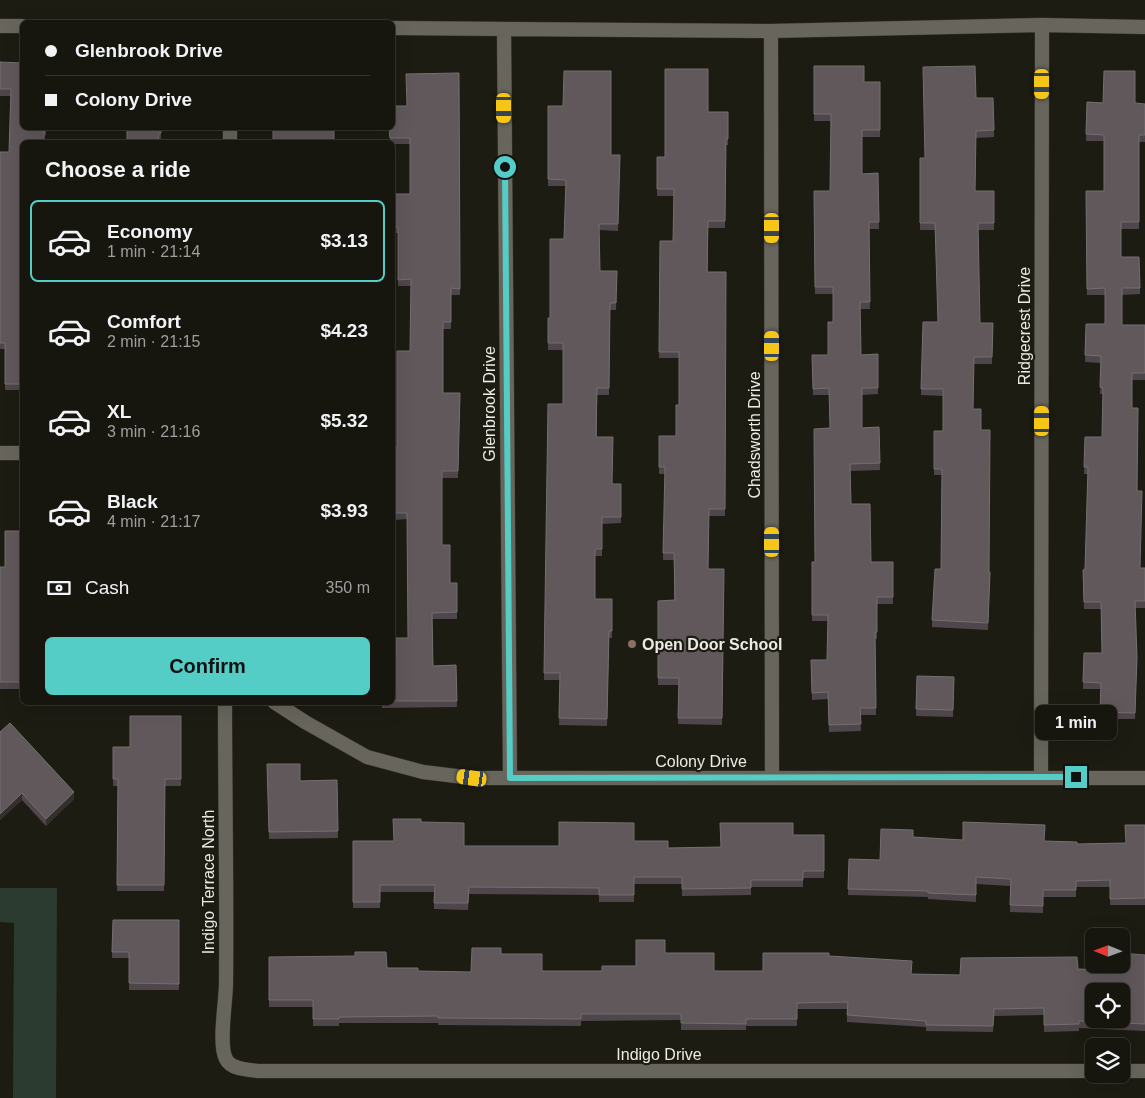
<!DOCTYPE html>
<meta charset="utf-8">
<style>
body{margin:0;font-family:Helvetica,sans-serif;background:#1f1e17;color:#f1f3f6;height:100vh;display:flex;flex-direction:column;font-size:19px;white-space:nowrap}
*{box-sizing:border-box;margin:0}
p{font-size:16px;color:#9e9f9e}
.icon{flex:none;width:28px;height:28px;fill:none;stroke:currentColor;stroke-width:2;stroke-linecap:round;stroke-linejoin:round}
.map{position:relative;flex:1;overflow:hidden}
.panel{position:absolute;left:20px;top:140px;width:375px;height:565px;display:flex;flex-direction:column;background:#16150e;border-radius:8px;box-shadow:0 5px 20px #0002,0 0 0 1px #35342e}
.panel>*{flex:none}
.top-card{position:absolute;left:20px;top:20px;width:375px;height:110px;border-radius:8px;box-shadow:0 5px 20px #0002,0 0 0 1px #35342e;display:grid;align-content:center;height:110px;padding:0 25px;background:#16150e}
.needle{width:32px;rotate:271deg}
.buttons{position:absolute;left:1085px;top:928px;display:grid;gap:10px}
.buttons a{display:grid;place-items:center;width:45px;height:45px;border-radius:8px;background:#16150e;box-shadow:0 5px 20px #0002,0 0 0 1px #35342e;font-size:25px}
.end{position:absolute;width:22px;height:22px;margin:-11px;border:6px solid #54cdc7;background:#111;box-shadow:0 0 0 2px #111}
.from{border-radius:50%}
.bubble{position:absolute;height:35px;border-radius:8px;background:#16150e;box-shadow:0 5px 20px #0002,0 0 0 1px #35342e;font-size:16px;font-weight:600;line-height:35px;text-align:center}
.car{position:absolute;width:15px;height:30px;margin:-15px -8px;border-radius:6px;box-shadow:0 0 4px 1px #0007;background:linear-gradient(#f5c518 24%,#345 0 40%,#f5c518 0 76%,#345 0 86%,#f5c518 0)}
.top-card b{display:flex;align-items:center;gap:18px;height:48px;font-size:19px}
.top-card b+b{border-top:1px solid #35342e}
.top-card i{width:12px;height:12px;background:#f1f3f6}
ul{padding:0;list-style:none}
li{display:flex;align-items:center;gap:15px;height:82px;margin:0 10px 8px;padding:0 15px;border:2px solid transparent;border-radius:8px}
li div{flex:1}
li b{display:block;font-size:19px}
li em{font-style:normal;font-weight:600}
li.on{border-color:#54cdc7}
li>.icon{width:45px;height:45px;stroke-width:1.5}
h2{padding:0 25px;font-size:22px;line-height:60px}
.pay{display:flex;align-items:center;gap:12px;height:55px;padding:0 25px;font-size:19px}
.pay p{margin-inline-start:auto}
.primary-button{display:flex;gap:10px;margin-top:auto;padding:10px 25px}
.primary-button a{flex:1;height:58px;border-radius:8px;background:#54cdc7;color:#111;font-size:20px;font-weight:600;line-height:58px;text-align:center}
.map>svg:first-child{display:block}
</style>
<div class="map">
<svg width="1145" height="1098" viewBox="0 0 1145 1098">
<rect width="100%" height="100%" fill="#1d1c13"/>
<path fill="#2c3b2f" d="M 0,888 L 57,888 L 56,1098 L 13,1098 L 14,923 L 0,922 Z"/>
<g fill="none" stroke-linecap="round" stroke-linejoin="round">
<defs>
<path id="minor" d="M 0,26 L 22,26
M 392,28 L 771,31 L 1042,25 L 1145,27
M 504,29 L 510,778
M 771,31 L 772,778
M 230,142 L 230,128
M 0,453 L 22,453
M 225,702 C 225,796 227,890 226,984 C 226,1001 218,1045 226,1059 C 231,1070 250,1070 260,1071 L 1094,1071
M 274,702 L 305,722 L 367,757 L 423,772 L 472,778 L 1145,778
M 1041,777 L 1042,25
M 1121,1071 L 1145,1071"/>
</defs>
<use href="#minor" stroke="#393834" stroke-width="15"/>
<use href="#minor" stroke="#68665c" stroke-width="14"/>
</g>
<path fill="#4f464b" d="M 0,62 L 46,128 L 46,135 L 22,142 L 22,390 L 5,390 L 5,349 L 0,349 L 0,152 L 9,152 L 11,96 L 0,96 Z
M 814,66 L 864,82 L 880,82 L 880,137 L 862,137 L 862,174 L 878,173 L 879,229 L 869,229 L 870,309 L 860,309 L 861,355 L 878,354 L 878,394 L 862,395 L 862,428 L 879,427 L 880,470 L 850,471 L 851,504 L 871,562 L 893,562 L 893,604 L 877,604 L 877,639 L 875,639 L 876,715 L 860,715 L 861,731 L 829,732 L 828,699 L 812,700 L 811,660 L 827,660 L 828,621 L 812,621 L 812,562 L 815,562 L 830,428 L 829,395 L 813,395 L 812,355 L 828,355 L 833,322 L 833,294 L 815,294 L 814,191 L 830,191 L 831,121 L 814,121 Z
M 459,73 L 460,295 L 451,295 L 451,329 L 443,329 L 443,393 L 460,393 L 458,478 L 442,478 L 442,545 L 450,583 L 457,583 L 457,619 L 432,619 L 433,666 L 456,665 L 457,707 L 382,708 L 382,702 L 392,702 L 392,657 L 396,657 L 408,638 L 407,519 L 394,520 L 394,447 L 397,447 L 410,351 L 411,286 L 398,286 L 398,233 L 393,233 L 393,227 L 410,194 L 410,144 L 392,144 L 392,142 L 390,142 L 389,128 L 407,106 Z
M 976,98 L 994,130 L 994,137 L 976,138 L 975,191 L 994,191 L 994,230 L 978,230 L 980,323 L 993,323 L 992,364 L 974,364 L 973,409 L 981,430 L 989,572 L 990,579 L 988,630 L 932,627 L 932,620 L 941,569 L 942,475 L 934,475 L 934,431 L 943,431 L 943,396 L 921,395 L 923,322 L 938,322 L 935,230 L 920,230 L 920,158 L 925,158 Z
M 1087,102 L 1145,104 L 1145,142 L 1139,142 L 1139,229 L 1121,229 L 1121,257 L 1140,288 L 1140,294 L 1122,295 L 1122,325 L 1145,325 L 1145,380 L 1132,380 L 1132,408 L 1137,491 L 1140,568 L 1145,568 L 1145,608 L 1135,608 L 1137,658 L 1135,719 L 1100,719 L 1101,689 L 1083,689 L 1084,653 L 1102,653 L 1101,609 L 1084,609 L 1083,570 L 1085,569 L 1088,474 L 1084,474 L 1085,437 L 1102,437 L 1103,394 L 1100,394 L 1101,363 L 1085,362 L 1086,324 L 1105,324 L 1105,295 L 1087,295 L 1086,191 L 1104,191 L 1104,141 L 1086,141 Z
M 548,106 L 611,155 L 620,155 L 618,231 L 599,230 L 600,271 L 617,271 L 616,310 L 610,310 L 609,395 L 597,395 L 597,437 L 612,484 L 621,484 L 621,523 L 602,524 L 602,556 L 595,556 L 595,599 L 612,599 L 612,638 L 609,638 L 607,726 L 559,725 L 560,680 L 544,680 L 548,404 L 563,404 L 563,350 L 548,350 L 548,318 L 550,318 L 564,239 L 566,186 L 548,186 Z
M 708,112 L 728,112 L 728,145 L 726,145 L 725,228 L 708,228 L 708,272 L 726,272 L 725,516 L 709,516 L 708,569 L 724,569 L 722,725 L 678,724 L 679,685 L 658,685 L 658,601 L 674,600 L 674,560 L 663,560 L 665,474 L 659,474 L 659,436 L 676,436 L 679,405 L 679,358 L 659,358 L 660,241 L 673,241 L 674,196 L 657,196 L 657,157 L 665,157 Z
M 127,128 L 161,128 L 161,140 L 159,140 Z
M 334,128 L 334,142 L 273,142 Z
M 22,531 L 22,689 L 0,689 L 0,567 L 5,567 Z
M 917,676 L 954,677 L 953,717 L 916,716 Z
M 181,716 L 181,786 L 165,786 L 164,891 L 117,891 L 118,786 L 113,786 L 113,747 L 130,747 Z
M 0,732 L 74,799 L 46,826 L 22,800 L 0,820 Z
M 267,764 L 300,781 L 337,780 L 338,838 L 269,839 Z
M 421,822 L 464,846 L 559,846 L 634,841 L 668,848 L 720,847 L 793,835 L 824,835 L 824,878 L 803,878 L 803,887 L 751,887 L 751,895 L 682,896 L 682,884 L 634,884 L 634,902 L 599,902 L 599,895 L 469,894 L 468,910 L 434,909 L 434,892 L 380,892 L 380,908 L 353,908 L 353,841 L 394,841 Z
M 1145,825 L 1145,905 L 1110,905 L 1110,887 L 1076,887 L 1076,897 L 1043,897 L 1043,913 L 1010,912 L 1010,886 L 976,884 L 976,902 L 928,899 L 928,897 L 848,895 L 849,859 L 880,860 L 913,838 L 963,840 L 1044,841 L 1077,844 L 1125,843 Z
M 113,920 L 179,920 L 179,990 L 129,990 L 129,958 L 112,958 Z
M 665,953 L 714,971 L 763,971 L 829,956 L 912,974 L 960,975 L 1078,969 L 1111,970 L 1145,955 L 1145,1031 L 1079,1028 L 1079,1031 L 1044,1032 L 1044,1015 L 994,1016 L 993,1032 L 926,1031 L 926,1027 L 847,1022 L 847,1009 L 797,1009 L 797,1026 L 746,1026 L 746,1030 L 681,1030 L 681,1020 L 581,1021 L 581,1026 L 438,1025 L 438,1023 L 339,1023 L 339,1026 L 313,1026 L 313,1007 L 269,1007 L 269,957 L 418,971 L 471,972 L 501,954 L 542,971 L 602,971 L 636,966 Z"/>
<path fill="#342e2d" d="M 74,792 L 74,799 L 46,826 L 46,819 Z
M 22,793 L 22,800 L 0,820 L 0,814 Z"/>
<path fill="#60585b" stroke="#756f70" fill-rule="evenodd" d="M 0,62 L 22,63 L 22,128 L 46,128 L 44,128 L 44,142 L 22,142 L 22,384 L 5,384 L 5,343 L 0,343 L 0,152 L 9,152 L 11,89 L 0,89 Z
M 814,66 L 864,66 L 864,82 L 880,82 L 880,130 L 862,130 L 862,174 L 878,173 L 879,222 L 869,222 L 870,302 L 860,302 L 861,355 L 878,354 L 878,388 L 862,388 L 862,428 L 879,427 L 880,463 L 850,464 L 851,504 L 870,504 L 871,562 L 893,562 L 893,597 L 877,597 L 877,632 L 875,632 L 876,708 L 860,708 L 861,724 L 829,725 L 828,692 L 812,693 L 811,660 L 827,660 L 828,615 L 812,615 L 812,562 L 815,562 L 814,429 L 830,428 L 829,388 L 813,389 L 812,355 L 828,355 L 828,322 L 833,322 L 833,287 L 815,287 L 814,191 L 830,191 L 831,114 L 814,114 Z
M 975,66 L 976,98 L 993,98 L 994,130 L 976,131 L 975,191 L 994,191 L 994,223 L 978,223 L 980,323 L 993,323 L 992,357 L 974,357 L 973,409 L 981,409 L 981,430 L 990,430 L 989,572 L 990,572 L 988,623 L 932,620 L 935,569 L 941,569 L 942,469 L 934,469 L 934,431 L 943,431 L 943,389 L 921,389 L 923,322 L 938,322 L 935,223 L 920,223 L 920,158 L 925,158 L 923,67 Z
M 665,69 L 708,69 L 708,112 L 728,112 L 728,139 L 726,139 L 725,221 L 708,221 L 707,272 L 726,272 L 725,509 L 709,509 L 708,569 L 724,569 L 722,718 L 678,718 L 679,678 L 658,678 L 658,601 L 675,600 L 674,553 L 663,553 L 665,467 L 659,467 L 659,436 L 676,436 L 676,405 L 679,405 L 679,352 L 659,352 L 660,241 L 673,241 L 674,189 L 657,189 L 657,157 L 665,157 Z
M 564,71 L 611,71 L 611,155 L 620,155 L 618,224 L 599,224 L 600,271 L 617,271 L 616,303 L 610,303 L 609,388 L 597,388 L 596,437 L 613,437 L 612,484 L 621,484 L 621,517 L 602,517 L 602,549 L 595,549 L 595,599 L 612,599 L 612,631 L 609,631 L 607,719 L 559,718 L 560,673 L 544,673 L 548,404 L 563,404 L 563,343 L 548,343 L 548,318 L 550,318 L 550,239 L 564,239 L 566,180 L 548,179 L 548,106 L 563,106 Z
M 1104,71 L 1135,71 L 1135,103 L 1145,104 L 1145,135 L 1139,135 L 1139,222 L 1121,222 L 1121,257 L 1139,257 L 1140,288 L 1122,288 L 1122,325 L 1145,325 L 1145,373 L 1132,373 L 1132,408 L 1138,408 L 1137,491 L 1142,491 L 1140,568 L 1145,568 L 1145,601 L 1135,601 L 1137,658 L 1135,713 L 1100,712 L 1101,683 L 1083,682 L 1084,653 L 1102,653 L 1101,602 L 1084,602 L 1083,570 L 1085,569 L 1088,467 L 1084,467 L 1085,437 L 1102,437 L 1103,388 L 1100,387 L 1101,356 L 1085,355 L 1086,324 L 1105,324 L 1105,288 L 1087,289 L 1086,191 L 1104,191 L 1104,135 L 1086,134 L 1087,102 L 1103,103 Z
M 459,73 L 460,289 L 451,288 L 451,322 L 443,322 L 443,393 L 460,393 L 458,471 L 442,471 L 442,545 L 450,545 L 450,583 L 457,583 L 457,612 L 432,613 L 433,666 L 456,665 L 457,701 L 392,701 L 392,657 L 396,657 L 396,638 L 408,638 L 407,513 L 394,513 L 394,447 L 397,447 L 397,351 L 410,351 L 411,279 L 398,280 L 398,227 L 393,227 L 393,194 L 410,194 L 410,138 L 390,138 L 389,128 L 392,128 L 392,106 L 407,106 L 406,74 Z
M 127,128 L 161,128 L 161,133 L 159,133 L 158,142 L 127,142 Z
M 273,128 L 334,128 L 334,140 L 322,140 L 322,142 L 273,142 Z
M 5,531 L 22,531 L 22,682 L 0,682 L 0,567 L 5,567 Z
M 917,676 L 954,677 L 953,710 L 916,709 Z
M 130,716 L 181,716 L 181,779 L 165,779 L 164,885 L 117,885 L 118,779 L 113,779 L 113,747 L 130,747 Z
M 10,723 L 74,792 L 46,819 L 22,793 L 0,814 L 0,732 Z
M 267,764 L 300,764 L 300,781 L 337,780 L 338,831 L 269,832 Z
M 393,819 L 421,819 L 421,822 L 464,823 L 464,846 L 559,846 L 559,822 L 634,823 L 634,841 L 668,841 L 668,848 L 721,847 L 720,823 L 793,823 L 793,835 L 824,835 L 824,871 L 803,871 L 803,880 L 751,880 L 751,888 L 682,889 L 682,877 L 634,877 L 634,895 L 599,895 L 599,888 L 469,887 L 468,903 L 434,903 L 435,885 L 380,885 L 380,902 L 353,902 L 353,841 L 394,841 Z
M 963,822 L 1045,825 L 1044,841 L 1077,842 L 1077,844 L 1126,843 L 1125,825 L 1145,825 L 1145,898 L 1110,899 L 1110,880 L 1076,881 L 1076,890 L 1043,890 L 1043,906 L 1010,905 L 1011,879 L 976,877 L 976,895 L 928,893 L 928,891 L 848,889 L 849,859 L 880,860 L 881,829 L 913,830 L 913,837 L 963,840 Z
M 113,920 L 179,920 L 179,984 L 129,983 L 129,952 L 112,952 Z
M 636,940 L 665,940 L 665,953 L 714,953 L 714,971 L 763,971 L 763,953 L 829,953 L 829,956 L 912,961 L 911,974 L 960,975 L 961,958 L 1077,957 L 1078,969 L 1111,970 L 1111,964 L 1121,964 L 1121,953 L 1145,955 L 1145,1024 L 1079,1021 L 1079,1024 L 1044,1025 L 1044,1008 L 994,1009 L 993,1026 L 926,1025 L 926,1021 L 847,1015 L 848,1002 L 797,1003 L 797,1019 L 746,1019 L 746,1024 L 681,1023 L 681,1014 L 581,1014 L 581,1019 L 438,1018 L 438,1016 L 339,1017 L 339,1019 L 313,1019 L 313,1000 L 269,1000 L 269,957 L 355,956 L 355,952 L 386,952 L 387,968 L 418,968 L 418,971 L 471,972 L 472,948 L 501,948 L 501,954 L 542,954 L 542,971 L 602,971 L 602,966 L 636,966 ZM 1094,991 L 1121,991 L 1121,1019 L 1094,1019 Z"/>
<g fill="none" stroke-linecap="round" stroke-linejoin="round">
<path stroke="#54cdc7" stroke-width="6" d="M 505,167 L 510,778 L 1076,777"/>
</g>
<circle fill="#8d6e63" stroke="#1d1c13" stroke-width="2" cx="632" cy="644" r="5"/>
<g text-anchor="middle" stroke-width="4.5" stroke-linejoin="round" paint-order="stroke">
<g font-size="16" fill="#ebeae4" stroke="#1d1c13">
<text transform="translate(1024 326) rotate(-90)" y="6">Ridgecrest Drive</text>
<text transform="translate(489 404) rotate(-90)" y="6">Glenbrook Drive</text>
<text transform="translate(754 435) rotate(-90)" y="6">Chadsworth Drive</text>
<text x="701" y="767">Colony Drive</text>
<text transform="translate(208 882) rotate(-90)" y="6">Indigo Terrace North</text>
<text x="659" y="1060">Indigo Drive</text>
</g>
<g font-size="16" font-weight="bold" fill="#ebeae4" stroke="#1d1c13" text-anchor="start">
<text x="642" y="650">Open Door School</text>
</g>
</g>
</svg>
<div class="buttons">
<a><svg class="needle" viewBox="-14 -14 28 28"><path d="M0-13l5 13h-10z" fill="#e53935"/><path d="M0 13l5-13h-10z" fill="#9e9f9e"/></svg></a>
<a><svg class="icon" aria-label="locate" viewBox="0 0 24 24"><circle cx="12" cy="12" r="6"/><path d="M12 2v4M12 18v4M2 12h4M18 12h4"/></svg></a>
<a><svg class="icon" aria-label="layers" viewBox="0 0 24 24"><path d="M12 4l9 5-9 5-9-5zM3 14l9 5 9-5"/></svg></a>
</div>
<i class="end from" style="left:505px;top:167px"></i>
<i class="end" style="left:1076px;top:777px"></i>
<div class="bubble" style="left:1035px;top:705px;width:82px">1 min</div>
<i class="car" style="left:1042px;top:84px;rotate:180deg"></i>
<i class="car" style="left:504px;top:108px;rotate:180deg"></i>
<i class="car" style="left:772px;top:228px;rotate:180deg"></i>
<i class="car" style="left:772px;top:346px;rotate:0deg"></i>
<i class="car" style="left:1042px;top:421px;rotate:0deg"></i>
<i class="car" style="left:772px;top:542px;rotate:0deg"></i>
<i class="car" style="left:472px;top:778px;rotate:278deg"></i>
<div class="top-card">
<b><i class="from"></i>Glenbrook Drive</b>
<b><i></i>Colony Drive</b>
</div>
<section class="panel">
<h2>Choose a ride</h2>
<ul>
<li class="on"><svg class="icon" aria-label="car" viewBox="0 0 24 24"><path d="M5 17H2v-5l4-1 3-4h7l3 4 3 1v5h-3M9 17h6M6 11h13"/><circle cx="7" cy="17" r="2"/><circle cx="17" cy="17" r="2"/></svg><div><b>Economy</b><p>1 min · 21:14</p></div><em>$3.13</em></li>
<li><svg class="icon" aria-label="car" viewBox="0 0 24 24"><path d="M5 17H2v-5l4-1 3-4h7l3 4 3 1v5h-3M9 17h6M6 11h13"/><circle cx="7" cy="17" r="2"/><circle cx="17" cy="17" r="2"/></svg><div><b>Comfort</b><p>2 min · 21:15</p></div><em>$4.23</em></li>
<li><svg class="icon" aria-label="car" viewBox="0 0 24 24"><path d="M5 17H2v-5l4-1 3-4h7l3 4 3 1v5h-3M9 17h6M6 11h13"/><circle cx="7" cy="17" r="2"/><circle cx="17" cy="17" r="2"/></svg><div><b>XL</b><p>3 min · 21:16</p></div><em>$5.32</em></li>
<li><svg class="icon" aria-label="car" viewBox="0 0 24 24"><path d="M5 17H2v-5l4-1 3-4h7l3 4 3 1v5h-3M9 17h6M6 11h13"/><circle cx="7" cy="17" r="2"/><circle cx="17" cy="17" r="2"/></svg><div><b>Black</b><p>4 min · 21:17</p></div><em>$3.93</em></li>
</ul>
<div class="pay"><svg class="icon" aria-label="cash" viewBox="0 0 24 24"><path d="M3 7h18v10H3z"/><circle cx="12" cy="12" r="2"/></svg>Cash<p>350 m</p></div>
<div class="primary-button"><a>Confirm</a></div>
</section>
</div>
